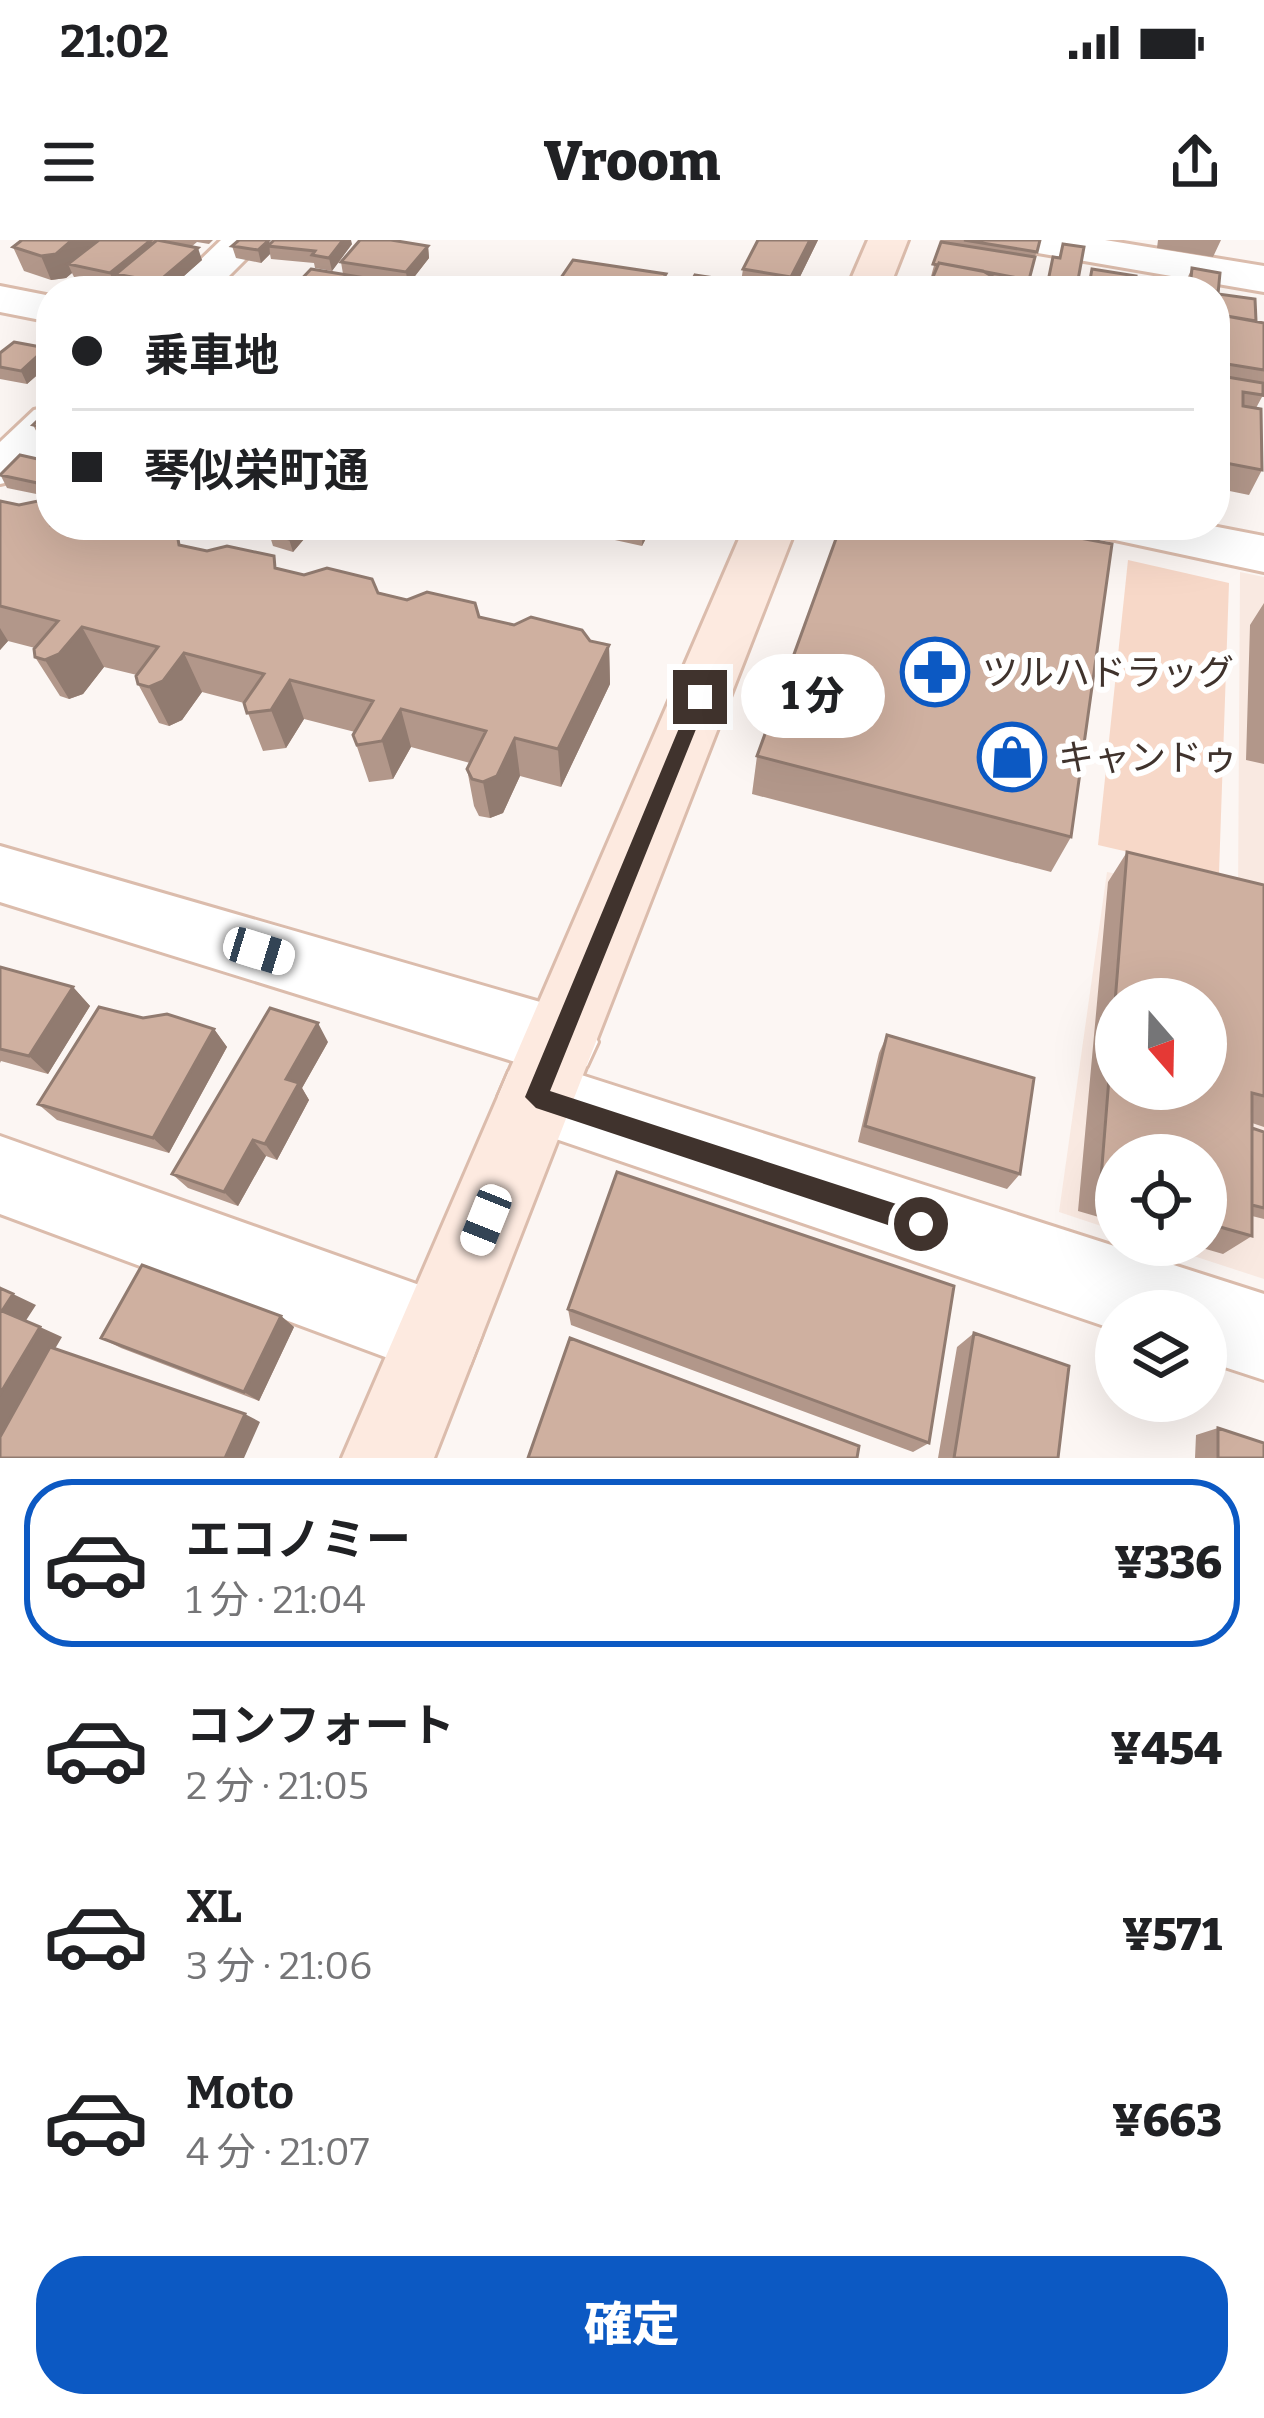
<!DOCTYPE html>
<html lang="ja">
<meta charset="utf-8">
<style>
body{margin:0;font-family:Bitter,"Noto Sans JP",serif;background:#f6f6f6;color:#202124;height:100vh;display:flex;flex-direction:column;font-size:45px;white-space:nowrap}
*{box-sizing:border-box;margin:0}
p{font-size:39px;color:#757577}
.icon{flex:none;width:66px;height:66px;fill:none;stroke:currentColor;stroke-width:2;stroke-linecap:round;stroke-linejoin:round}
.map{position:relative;height:1218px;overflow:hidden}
.drawer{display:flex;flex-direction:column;background:#fff;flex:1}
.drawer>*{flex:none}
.hud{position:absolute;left:36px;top:36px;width:1194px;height:264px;border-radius:48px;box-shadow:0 12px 48px #0002;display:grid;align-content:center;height:264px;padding:0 36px;background:#fff}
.needle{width:78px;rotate:160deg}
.fabs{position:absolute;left:1095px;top:738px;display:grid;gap:24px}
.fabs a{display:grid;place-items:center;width:132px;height:132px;border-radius:50%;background:#fff;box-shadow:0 12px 48px #0002;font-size:60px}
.end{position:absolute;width:54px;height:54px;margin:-27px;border:15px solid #40332d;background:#fff;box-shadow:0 0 0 6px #fff}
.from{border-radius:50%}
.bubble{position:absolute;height:84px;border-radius:42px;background:#fff;box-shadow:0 12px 48px #0002;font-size:39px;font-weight:800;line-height:84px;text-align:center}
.car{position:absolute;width:36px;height:72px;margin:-36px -18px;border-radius:15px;box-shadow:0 0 9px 3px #0007;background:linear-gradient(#fff 24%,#345 0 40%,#fff 0 76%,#345 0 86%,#fff 0)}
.hud b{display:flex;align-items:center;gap:42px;height:114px;font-size:45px}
.hud b+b{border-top:3px solid #e0e0e0}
.hud i{width:30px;height:30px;background:#202124}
ul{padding:21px 0 0;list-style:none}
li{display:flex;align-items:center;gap:36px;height:168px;margin:0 24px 18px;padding:0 12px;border:6px solid transparent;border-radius:48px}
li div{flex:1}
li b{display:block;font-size:45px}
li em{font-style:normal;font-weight:800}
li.on{border-color:#0c59c3}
li>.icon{width:108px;height:108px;stroke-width:1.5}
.action{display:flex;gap:24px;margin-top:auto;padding:24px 36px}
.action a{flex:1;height:138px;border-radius:48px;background:#0c59c3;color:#fff;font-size:48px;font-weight:800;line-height:138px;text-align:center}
.status{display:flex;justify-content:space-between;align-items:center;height:84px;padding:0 60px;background:#fff;direction:ltr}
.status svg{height:33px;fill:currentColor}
header{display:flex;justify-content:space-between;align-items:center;height:156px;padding:0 36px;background:#fff;font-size:54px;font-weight:800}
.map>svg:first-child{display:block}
</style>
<div class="status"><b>21:02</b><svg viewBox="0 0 49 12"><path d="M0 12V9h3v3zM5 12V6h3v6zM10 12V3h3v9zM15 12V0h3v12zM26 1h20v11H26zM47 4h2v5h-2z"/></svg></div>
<header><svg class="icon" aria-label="menu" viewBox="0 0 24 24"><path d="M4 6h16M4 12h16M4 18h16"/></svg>Vroom<svg class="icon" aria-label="share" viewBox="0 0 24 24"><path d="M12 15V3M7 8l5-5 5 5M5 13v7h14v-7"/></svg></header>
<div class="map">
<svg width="1264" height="1218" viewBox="0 0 1264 1218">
<rect width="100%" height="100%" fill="#fcf6f3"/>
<path fill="#f9e9e1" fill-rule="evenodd" d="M 1240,332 L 1264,337 L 1264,1039 L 1160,1005 L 1206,1005 L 1206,915 L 1116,915 L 1116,991 L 1059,972 L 1107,632 L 1238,657 ZM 1116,759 L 1206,759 L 1206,849 L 1116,849 Z"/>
<path fill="#f7d8c8" d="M 1128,320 L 1229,343 L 1219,633 L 1098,605 Z"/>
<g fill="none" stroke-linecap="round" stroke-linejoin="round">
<defs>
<path id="minor" d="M 221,0 L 265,0 L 214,51 L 168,51 Z
M 1012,0 L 1105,0 L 1264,26 L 1264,52 L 1032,12 L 1018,9 Z
M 0,46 L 51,56 L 51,82 L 0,72 Z
M 51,166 L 51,207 L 18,240 L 0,244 L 0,202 L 34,170 Z
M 1094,285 L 1207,285 L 1264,296 L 1264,332 L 1101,297 Z
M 0,606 L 561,768 L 587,778 L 598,802 L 587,826 L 572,832 L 1264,1054 L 1264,1140 L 1206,1121 L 1206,1071 L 1116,1071 L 1116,1090 L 509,883 L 498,857 L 509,831 L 525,825 L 0,662 Z
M 0,896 L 470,1063 L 482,1094 L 470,1125 L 439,1137 L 0,974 Z"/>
<path id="secondary" d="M 868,0 L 908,0 L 888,51 L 846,51 Z
M 745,285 L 797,285 L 434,1218 L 342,1218 Z"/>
</defs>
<use href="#minor" stroke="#dbbcac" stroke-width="6"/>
<use href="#secondary" stroke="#dbbcac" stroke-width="6"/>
<use href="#minor" fill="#fff" fill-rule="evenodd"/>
<use href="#secondary" fill="#fdeae0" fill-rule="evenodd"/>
</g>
<path fill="#b2978a" d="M 22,0 L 213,0 L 209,4 L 197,2 L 191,7 L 202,20 L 167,51 L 143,51 L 121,46 L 120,42 L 115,46 L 74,37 L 72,33 L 66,38 L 51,40 L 24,31 L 13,7 Z
M 269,0 L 270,4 L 352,4 L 332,31 L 315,28 L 314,23 L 271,19 L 270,14 L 261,23 L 236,18 L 232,6 Z
M 758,0 L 818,0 L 793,51 L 686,51 L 741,42 L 743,29 Z
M 941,0 L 1040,0 L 1025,51 L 927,51 Z
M 1158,0 L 1221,0 L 1213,17 L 1157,8 Z
M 428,6 L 429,18 L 408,45 L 343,34 L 341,22 Z
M 1192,28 L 1220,33 L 1218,54 L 1255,59 L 1256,81 L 1264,83 L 1264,157 L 1262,157 L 1256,168 L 1261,169 L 1262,230 L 1249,255 L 1215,248 L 1215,51 L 1185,51 L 1186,41 Z
M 46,108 L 51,123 L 27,144 L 0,139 L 0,113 Z
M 51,168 L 51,219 L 33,185 Z
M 51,222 L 51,257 L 7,248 L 0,234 Z
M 0,261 L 51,285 L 182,305 L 514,385 L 609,405 L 610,444 L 561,547 L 520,536 L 503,573 L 490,578 L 479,576 L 474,566 L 467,529 L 470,523 L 411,507 L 393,539 L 369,542 L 353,495 L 355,492 L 304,479 L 286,508 L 263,511 L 244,463 L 202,452 L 182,480 L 169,486 L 159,483 L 138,444 L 137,435 L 104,427 L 83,454 L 69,459 L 60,456 L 35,417 L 35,408 L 8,401 L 0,410 Z
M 316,285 L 293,312 L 273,306 L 269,293 Z
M 462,285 L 508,285 L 502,295 Z
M 547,285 L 653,285 L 642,306 Z
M 1080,298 L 1071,597 L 1051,632 L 752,554 L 757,516 Z
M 1264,363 L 1264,524 L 1246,520 L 1250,385 Z
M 1127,612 L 1264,645 L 1264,887 L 1252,883 L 1252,888 L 1264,892 L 1264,979 L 1252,976 L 1252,996 L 1223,1014 L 1192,1005 L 1206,1005 L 1206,915 L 1116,915 L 1116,982 L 1078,971 L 1108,642 Z
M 0,727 L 73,747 L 90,766 L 48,834 L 1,821 L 0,823 Z
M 143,778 L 214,789 L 227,807 L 169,913 L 57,880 L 38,864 Z
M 887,795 L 1020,934 L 1007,949 L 858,902 L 879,813 Z
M 328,802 L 302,848 L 309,860 L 277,920 L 266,916 L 238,966 L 188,948 L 172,934 Z
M 568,1069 L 929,1203 L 913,1212 L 571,1085 Z
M 281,1076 L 294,1087 L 259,1161 L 121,1108 L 101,1098 Z
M 974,1093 L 1058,1218 L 938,1218 L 957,1107 Z
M 1218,1188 L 1264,1218 L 1195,1218 L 1196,1195 Z"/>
<path fill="#917b70" d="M 72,0 L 110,0 L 68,24 L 72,33 L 66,38 L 51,40 L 41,16 Z
M 151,0 L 156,12 L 116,34 L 120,42 L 115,46 L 110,33 Z
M 269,0 L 270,14 L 261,23 L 258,10 Z
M 343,0 L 351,0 L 352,4 L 332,31 L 329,18 Z
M 810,0 L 818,0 L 793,51 L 790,51 L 791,37 Z
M 428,6 L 429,18 L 408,45 L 406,32 Z
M 198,8 L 202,20 L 167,51 L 161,51 L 158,42 Z
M 666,34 L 665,51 L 656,51 Z
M 46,108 L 51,123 L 27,144 L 21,131 Z
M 301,285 L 316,285 L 293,312 L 289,299 Z
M 643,285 L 653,285 L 642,306 Z
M 82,387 L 104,427 L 83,454 L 69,459 L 45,420 Z
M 0,388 L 8,401 L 0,410 Z
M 609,405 L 610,444 L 561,547 L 558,509 Z
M 184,413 L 202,452 L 182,480 L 169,486 L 149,447 Z
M 290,440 L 304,479 L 286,508 L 271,470 Z
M 401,469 L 411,507 L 393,539 L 382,501 Z
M 515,498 L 520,536 L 503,573 L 490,578 L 483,542 Z
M 73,747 L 90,766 L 48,834 L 29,816 Z
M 318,783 L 328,802 L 302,848 L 309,860 L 277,920 L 265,904 L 286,839 Z
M 214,789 L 227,807 L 169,913 L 153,898 Z
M 253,900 L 266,916 L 238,966 L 224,952 Z
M 13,1054 L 36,1065 L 25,1082 L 2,1071 Z
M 281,1076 L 294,1087 L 259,1161 L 244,1152 Z
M 40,1087 L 62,1097 L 0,1202 L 0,1154 Z
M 245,1174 L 260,1182 L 244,1218 L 225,1218 Z"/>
<path fill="#cfb0a0" stroke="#917b70" stroke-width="3" fill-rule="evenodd" d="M 22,0 L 72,0 L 56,14 L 41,16 L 13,7 Z
M 99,0 L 151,0 L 110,33 L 68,24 Z
M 157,0 L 198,8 L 158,42 L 116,34 Z
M 239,0 L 269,0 L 258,10 L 232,6 Z
M 274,0 L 343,0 L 329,18 L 312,15 L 315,11 L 268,6 Z
M 360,0 L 391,0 L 428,6 L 406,32 L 341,22 Z
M 758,0 L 810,0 L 791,37 L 743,29 Z
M 964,0 L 1040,0 L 1037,12 Z
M 941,2 L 1035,17 L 1029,40 L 939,23 L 938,25 L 933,24 Z
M 1063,4 L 1084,7 L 1076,51 L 1046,51 L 1053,17 L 1060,18 Z
M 573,20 L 666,34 L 656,51 L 552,51 Z
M 939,23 L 983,31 L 1017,51 L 927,51 Z
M 1192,28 L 1220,33 L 1218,54 L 1255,59 L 1256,81 L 1215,74 L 1215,51 L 1201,51 L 1201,49 L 1190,48 Z
M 311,29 L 396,43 L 389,51 L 290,51 Z
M 1092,29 L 1136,36 L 1134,51 L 1088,51 Z
M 695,35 L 760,45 L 757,51 L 686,51 Z
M 1142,44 L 1181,44 L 1180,51 L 1141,51 Z
M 1215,74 L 1264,83 L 1264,130 L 1227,124 L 1226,133 L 1215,130 Z
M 14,102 L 46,108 L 21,131 L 0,127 L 0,113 Z
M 1215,135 L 1263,143 L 1263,155 L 1243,152 L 1243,166 L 1261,169 L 1262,230 L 1215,221 Z
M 51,168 L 51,189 L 33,185 Z
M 20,215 L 51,222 L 51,241 L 47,245 L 0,235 Z
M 0,261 L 19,265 L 38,261 L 51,264 L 51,285 L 104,285 L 115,288 L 123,285 L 144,285 L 177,293 L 179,305 L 207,311 L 227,306 L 274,316 L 275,328 L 304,335 L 327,328 L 372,339 L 378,353 L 407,360 L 427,352 L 475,363 L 479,377 L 514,385 L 531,377 L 582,390 L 590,401 L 609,405 L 558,509 L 515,498 L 497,536 L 483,542 L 472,539 L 467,529 L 486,491 L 401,469 L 382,501 L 357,505 L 353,495 L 373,461 L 290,440 L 271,470 L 247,473 L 244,463 L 264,434 L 184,413 L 163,441 L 149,447 L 138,444 L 136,436 L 158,407 L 82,387 L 59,414 L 45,420 L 35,417 L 34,409 L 58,381 L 0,366 Z
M 276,285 L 301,285 L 289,299 L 269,293 Z
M 841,285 L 1083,285 L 1080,298 L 1112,304 L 1071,597 L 757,516 Z
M 1127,612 L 1264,645 L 1264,856 L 1252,853 L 1252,996 L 1206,983 L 1206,915 L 1116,915 L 1116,956 L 1100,951 ZM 1116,759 L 1206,759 L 1206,849 L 1116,849 Z
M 0,727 L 73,747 L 29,816 L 0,809 Z
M 99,767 L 143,778 L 167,774 L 214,789 L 153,898 L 38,864 Z
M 270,768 L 318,783 L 286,839 L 299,843 L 265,904 L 253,900 L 224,952 L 172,934 Z
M 887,795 L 1034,838 L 1020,934 L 865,886 Z
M 1252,888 L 1264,892 L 1264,968 L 1252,965 Z
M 617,932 L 954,1046 L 929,1203 L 568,1069 Z
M 142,1025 L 281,1076 L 244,1152 L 101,1098 Z
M 0,1048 L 13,1054 L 2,1071 L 40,1087 L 0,1154 Z
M 974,1093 L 1069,1126 L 1058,1218 L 954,1218 Z
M 570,1098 L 859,1206 L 857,1218 L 528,1218 Z
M 50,1107 L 245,1174 L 225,1218 L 0,1218 L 0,1197 Z
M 1218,1188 L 1264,1203 L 1264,1218 L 1218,1218 Z"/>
<path fill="#40332d" d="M 700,451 L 709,457 L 550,851 L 921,972 L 933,984 L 921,996 L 536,868 L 525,857 L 692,457 Z"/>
<defs>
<symbol id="pharmacy-ring" viewBox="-11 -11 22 22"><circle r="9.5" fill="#fff" stroke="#0c59c3" stroke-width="1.5"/><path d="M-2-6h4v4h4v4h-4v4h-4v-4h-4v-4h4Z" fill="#0c59c3"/></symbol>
<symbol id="shop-ring" viewBox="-11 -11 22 22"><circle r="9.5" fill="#fff" stroke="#0c59c3" stroke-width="1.5"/><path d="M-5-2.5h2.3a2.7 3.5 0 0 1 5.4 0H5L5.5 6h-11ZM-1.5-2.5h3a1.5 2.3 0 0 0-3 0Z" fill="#0c59c3"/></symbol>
</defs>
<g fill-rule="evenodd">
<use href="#pharmacy-ring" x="897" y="394" width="76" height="76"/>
<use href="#shop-ring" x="974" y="479" width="76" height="76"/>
</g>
<g text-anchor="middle" stroke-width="12" stroke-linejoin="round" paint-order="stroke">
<g font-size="36" fill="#40332d" stroke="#fff" text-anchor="start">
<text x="982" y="445">ツルハドラッグ</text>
<text x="1058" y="530">キャンドゥ</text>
</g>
</g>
</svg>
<div class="fabs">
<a><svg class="needle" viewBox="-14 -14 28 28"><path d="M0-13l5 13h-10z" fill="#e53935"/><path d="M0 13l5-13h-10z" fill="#757577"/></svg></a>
<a><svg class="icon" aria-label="locate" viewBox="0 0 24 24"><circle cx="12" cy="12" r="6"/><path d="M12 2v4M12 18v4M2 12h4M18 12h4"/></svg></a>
<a><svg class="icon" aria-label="layers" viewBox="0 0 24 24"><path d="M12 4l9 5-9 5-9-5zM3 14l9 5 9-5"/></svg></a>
</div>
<i class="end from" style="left:921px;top:984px"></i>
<i class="end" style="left:700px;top:457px"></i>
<div class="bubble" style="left:741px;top:414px;width:144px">1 分</div>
<i class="car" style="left:259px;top:711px;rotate:107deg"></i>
<i class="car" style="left:486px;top:980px;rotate:202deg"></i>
<div class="hud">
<b><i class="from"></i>乗車地</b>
<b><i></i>琴似栄町通</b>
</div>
</div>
<section class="drawer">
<ul>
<li class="on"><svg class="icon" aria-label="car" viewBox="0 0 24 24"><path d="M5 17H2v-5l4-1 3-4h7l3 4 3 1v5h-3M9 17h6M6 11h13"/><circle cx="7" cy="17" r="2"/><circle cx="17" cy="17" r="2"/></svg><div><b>エコノミー</b><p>1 分 · 21:04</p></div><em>¥336</em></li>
<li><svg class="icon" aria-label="car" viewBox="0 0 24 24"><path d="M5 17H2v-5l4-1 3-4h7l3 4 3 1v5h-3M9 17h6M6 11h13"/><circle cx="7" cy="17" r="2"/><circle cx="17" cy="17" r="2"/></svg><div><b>コンフォート</b><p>2 分 · 21:05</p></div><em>¥454</em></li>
<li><svg class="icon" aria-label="car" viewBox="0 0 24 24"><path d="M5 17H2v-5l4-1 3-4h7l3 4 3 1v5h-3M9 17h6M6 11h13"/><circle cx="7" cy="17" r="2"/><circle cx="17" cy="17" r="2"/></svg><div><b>XL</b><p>3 分 · 21:06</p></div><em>¥571</em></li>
<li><svg class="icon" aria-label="car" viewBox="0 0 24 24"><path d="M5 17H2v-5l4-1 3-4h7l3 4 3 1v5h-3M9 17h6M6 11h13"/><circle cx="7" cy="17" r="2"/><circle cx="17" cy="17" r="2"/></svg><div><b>Moto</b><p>4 分 · 21:07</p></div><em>¥663</em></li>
</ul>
<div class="action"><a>確定</a></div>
</section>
